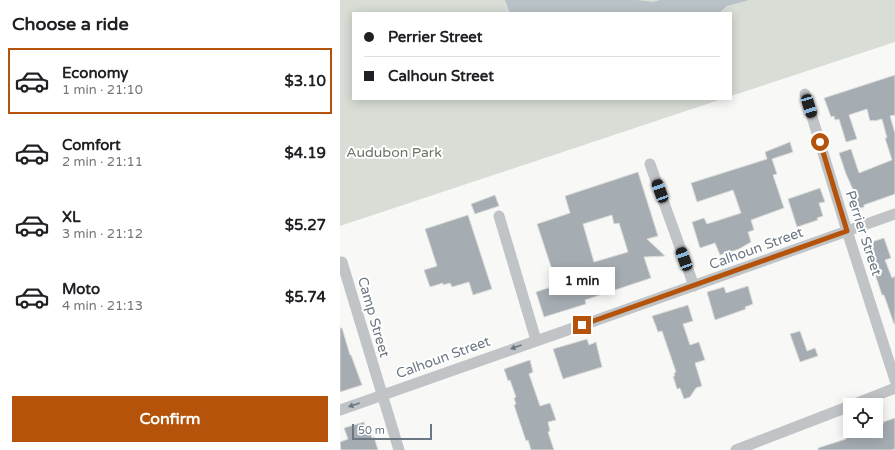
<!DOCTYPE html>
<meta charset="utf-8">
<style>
body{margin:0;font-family:"Varela Round",sans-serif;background:#f2f2f2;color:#202124;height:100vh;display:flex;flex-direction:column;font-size:15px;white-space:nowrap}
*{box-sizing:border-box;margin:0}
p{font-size:13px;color:#757577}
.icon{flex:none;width:22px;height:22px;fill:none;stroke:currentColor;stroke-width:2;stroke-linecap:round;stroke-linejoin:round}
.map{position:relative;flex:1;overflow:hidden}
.details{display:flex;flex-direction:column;background:#fff;width:340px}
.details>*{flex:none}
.guide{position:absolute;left:12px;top:12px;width:380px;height:88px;border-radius:0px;box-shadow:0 2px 10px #0003;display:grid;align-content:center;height:88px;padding:0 12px;background:#fff}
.fabs{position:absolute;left:503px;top:398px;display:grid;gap:8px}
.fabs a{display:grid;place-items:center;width:40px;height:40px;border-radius:0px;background:#fff;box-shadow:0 2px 10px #0003;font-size:20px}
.scale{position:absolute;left:12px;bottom:10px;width:80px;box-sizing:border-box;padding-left:4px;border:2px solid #6b7883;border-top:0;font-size:11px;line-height:14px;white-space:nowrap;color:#6b7883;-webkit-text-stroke:3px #fff;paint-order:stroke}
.end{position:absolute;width:18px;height:18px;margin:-9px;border:5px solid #b45309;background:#fff;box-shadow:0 0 0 2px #fff}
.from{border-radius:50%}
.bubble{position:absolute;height:28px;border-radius:0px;background:#fff;box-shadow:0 2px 10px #0003;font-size:13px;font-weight:800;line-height:28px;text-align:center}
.car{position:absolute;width:12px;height:24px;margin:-12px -6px;border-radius:5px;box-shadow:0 0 3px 1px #0007;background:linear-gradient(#222 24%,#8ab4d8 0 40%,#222 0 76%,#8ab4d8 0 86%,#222 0)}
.guide b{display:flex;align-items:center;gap:14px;height:38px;font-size:15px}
.guide b+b{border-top:1px solid #e0e0e0}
.guide i{width:10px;height:10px;background:#202124}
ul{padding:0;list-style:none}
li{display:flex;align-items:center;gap:12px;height:66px;margin:0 8px 6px;padding:0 4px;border:2px solid transparent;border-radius:0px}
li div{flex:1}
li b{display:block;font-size:15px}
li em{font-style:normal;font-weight:800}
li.on{border-color:#b45309}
li>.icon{width:36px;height:36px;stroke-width:1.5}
h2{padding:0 12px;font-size:18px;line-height:48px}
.button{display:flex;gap:8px;margin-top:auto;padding:8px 12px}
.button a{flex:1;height:46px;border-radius:0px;background:#b45309;color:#fff;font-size:16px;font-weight:800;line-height:46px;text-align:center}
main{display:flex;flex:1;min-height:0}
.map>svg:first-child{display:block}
</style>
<main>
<section class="details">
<h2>Choose a ride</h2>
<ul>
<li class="on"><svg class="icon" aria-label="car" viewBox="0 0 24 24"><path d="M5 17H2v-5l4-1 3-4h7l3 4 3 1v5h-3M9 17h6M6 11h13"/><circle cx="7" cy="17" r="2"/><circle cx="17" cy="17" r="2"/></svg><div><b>Economy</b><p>1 min · 21:10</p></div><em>$3.10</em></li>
<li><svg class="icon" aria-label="car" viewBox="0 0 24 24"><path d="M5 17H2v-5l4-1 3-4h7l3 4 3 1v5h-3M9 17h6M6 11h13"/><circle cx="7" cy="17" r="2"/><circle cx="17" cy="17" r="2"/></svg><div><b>Comfort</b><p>2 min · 21:11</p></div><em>$4.19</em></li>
<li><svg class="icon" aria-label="car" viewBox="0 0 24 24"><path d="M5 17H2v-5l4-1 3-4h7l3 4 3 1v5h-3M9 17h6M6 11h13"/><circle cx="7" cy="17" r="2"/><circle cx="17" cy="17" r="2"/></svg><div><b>XL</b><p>3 min · 21:12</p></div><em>$5.27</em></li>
<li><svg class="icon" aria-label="car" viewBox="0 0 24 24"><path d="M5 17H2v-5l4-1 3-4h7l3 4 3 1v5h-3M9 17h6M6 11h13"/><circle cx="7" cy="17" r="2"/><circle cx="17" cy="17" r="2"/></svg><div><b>Moto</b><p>4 min · 21:13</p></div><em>$5.74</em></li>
</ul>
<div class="button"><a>Confirm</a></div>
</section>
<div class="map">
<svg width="555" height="450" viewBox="0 0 555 450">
<rect width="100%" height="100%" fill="#f8f8f6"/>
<path fill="#d8ddd6" d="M 0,0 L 555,0 L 555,42 L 391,96 L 391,13 L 13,13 L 13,99 L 382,99 L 0,226 Z"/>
<path fill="#b9c2c6" d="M 165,0 L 297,0 L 313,2 L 320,0 L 409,0 L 387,6 L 379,13 L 170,13 Z"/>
<path fill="#a6adb2" stroke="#dadad8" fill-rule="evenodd" d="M 555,75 L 555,115 L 550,116 L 555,133 L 555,194 L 524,205 L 524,207 L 515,210 L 510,196 L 515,194 L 506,174 L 499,153 L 511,149 L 519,173 L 552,160 L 545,138 L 547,138 L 542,119 L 534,121 L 533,120 L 530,121 L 527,109 L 509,115 L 517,139 L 506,142 L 499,119 L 495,120 L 494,116 L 491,117 L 484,98 Z
M 450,142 L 453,152 L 432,159 L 437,174 L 433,175 L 444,208 L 411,220 L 414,230 L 408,232 L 411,242 L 399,249 L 380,255 L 375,243 L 360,248 L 352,222 L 364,218 L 367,224 L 401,213 L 393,190 L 357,202 L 351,183 L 427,159 L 425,152 Z
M 298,172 L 318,236 L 307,239 L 325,256 L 304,257 L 311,278 L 245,300 L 246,304 L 204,317 L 196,292 L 217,285 L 197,224 L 230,213 L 225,196 ZM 272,215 L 274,224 L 279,223 L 288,252 L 254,262 L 243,224 Z
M 480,188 L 485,202 L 479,203 L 483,216 L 477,218 L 478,220 L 457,227 L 448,199 Z
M 155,195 L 159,206 L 135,214 L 131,204 Z
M 128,215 L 152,289 L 133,295 L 129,282 L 112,287 L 110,283 L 103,285 L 103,283 L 90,287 L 84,270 L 97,266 L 85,229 Z
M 544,238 L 551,258 L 545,260 L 552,278 L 555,276 L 555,324 L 554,324 L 544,295 L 542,295 L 525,244 Z
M 408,286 L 413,304 L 405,307 L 406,309 L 375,320 L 367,292 L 384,287 L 386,293 Z
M 348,305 L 353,321 L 343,324 L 350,345 L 359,342 L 365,360 L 355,363 L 362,386 L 356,388 L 350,397 L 344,399 L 340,388 L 337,389 L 333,376 L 335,376 L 334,373 L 336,372 L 322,331 L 318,332 L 312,316 Z
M 0,328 L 2,328 L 10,355 L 11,355 L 22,385 L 0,392 Z
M 460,331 L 467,351 L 475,348 L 478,356 L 460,362 L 450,334 Z
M 247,339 L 249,345 L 256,342 L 262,367 L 223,379 L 213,349 Z
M 190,360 L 193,372 L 189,374 L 200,406 L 210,403 L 216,420 L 208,422 L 210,431 L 208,432 L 214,450 L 191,450 L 188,440 L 186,441 L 174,405 L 176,404 L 174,398 L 176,397 L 170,380 L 168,381 L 164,369 Z
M 555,418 L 555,449 L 551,450 L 478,450 L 478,448 L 506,439 L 505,434 L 515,431 L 536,431 L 536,426 L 544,423 L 543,422 Z
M 24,422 L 27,433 L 30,432 L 32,438 L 34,437 L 38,450 L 1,450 L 0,442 L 8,439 L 4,428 Z"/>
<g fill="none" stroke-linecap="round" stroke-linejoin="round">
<path stroke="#c0c4c7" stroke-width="11" d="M 465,94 L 507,231 L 555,380
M 310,164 L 354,286
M 159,216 L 196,340
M 2,262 L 59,450
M 243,325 L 555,214
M 512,405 L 555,388
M 0,410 L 239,326
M 396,450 L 510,406"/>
</g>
<defs><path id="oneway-solid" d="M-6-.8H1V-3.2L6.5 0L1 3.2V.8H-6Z"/></defs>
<g fill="#6b7883">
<use href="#oneway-solid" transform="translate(176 347) rotate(160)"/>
<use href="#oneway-solid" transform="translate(14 405) rotate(161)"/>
</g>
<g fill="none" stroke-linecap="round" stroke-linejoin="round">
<path stroke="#b45309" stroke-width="5" d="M 242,325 L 507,231 L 480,142"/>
</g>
<g text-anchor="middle" stroke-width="4" stroke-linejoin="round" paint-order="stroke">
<g font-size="14" fill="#677665" stroke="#fff">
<text x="54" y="157">Audubon Park</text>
</g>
<g font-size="14" fill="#6b7883" stroke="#fff">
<text transform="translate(524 233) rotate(72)" y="5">Perrier Street</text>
<text transform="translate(416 248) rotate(-20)" y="5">Calhoun Street</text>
<text transform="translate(34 317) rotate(74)" y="5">Camp Street</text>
<text transform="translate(103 357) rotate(-20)" y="5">Calhoun Street</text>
</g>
</g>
</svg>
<div class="fabs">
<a><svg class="icon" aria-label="locate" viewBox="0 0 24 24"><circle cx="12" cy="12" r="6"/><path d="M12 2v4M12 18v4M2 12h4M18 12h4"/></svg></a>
</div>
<div class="scale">50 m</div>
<i class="end from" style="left:480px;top:142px"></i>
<i class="end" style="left:242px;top:325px"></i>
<div class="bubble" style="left:209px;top:267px;width:66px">1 min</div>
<i class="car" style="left:469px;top:106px;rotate:163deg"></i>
<i class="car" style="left:320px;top:191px;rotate:340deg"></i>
<i class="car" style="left:344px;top:259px;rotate:340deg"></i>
<div class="guide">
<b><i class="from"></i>Perrier Street</b>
<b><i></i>Calhoun Street</b>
</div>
</div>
</main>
